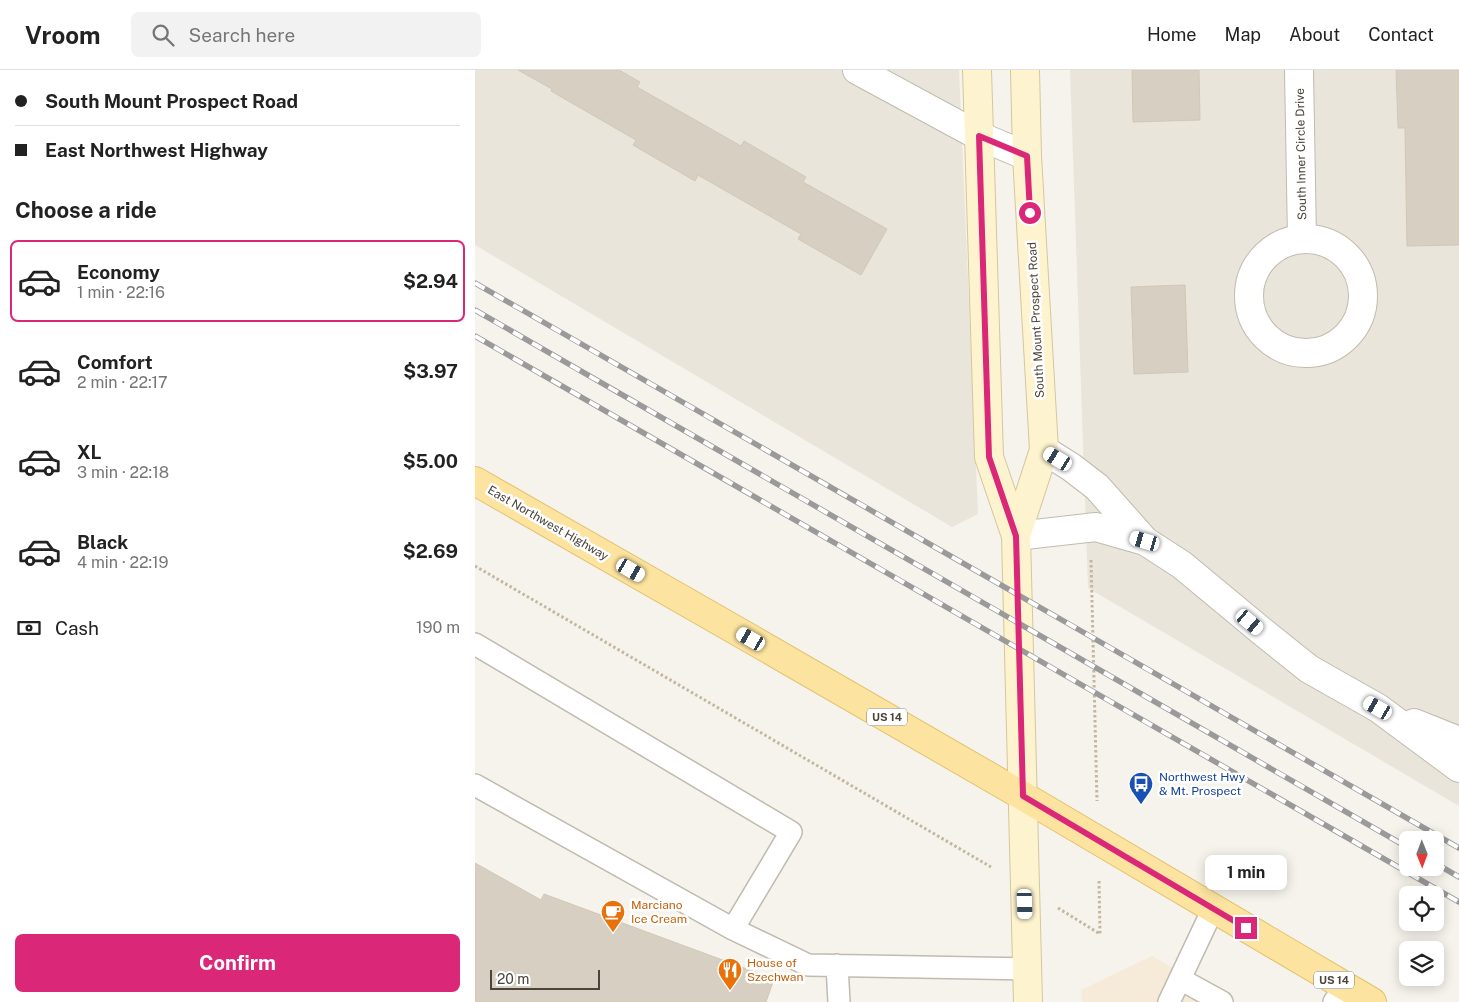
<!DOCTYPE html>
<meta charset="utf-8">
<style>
body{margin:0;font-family:"Public Sans",sans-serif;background:#f2f2f2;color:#222;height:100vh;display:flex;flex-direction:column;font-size:19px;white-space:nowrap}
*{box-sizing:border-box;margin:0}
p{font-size:16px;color:#767676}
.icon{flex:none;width:28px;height:28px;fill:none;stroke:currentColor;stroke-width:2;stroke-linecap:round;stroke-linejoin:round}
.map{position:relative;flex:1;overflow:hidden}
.details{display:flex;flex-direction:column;background:#fff;width:475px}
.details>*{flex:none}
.top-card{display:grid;align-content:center;height:110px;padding:0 15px;background:#fff}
.needle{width:32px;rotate:179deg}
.controls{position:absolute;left:924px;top:761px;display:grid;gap:10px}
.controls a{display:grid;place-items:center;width:45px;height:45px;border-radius:8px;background:#fff;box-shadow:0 2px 12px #0003;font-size:25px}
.scale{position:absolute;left:15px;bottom:12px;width:110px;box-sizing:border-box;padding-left:5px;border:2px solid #4a4439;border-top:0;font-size:14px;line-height:18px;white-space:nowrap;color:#4a4439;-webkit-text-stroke:4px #fff;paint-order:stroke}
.end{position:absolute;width:22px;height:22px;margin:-11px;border:6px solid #db2777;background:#fff;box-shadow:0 0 0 2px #fff}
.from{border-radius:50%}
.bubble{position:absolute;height:35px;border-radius:8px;background:#fff;box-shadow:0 2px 12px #0003;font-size:16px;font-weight:700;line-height:35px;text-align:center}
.car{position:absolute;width:15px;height:30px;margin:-15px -8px;border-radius:6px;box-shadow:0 0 4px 1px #0007;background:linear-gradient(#fff 24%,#345 0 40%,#fff 0 76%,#345 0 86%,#fff 0)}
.top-card b{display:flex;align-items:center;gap:18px;height:48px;font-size:19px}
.top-card b+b{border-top:1px solid #e0e0e0}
.top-card i{width:12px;height:12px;background:#222}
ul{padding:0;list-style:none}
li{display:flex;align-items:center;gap:15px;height:82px;margin:0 10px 8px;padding:0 5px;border:2px solid transparent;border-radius:8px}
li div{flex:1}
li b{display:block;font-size:19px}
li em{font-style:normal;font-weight:700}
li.active{border-color:#db2777}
li>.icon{width:45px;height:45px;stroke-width:1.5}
h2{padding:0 15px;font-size:22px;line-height:60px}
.pay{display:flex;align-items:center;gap:12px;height:55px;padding:0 15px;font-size:19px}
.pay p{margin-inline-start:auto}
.cta{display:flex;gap:10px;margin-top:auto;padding:10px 15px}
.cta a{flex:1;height:58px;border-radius:8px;background:#db2777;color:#fff;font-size:20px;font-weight:700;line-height:58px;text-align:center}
header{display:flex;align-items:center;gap:30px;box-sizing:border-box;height:70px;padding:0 25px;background:#fff;border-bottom:1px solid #e0e0e0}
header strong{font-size:24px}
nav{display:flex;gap:28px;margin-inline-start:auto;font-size:18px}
.search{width:350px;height:45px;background:#f2f2f2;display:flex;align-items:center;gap:12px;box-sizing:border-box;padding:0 18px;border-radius:8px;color:#767676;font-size:19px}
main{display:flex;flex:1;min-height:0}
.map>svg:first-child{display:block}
</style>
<header>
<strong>Vroom</strong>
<div class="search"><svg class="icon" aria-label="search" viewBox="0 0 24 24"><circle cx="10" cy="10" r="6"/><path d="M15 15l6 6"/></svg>Search here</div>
<nav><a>Home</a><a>Map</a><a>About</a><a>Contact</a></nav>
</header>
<main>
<section class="details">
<div class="top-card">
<b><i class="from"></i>South Mount Prospect Road</b>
<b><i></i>East Northwest Highway</b>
</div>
<h2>Choose a ride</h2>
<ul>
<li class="active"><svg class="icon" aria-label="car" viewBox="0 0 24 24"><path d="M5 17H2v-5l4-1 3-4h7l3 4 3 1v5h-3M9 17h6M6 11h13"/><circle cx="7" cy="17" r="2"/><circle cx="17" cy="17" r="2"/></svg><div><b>Economy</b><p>1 min · 22:16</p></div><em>$2.94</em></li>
<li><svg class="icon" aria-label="car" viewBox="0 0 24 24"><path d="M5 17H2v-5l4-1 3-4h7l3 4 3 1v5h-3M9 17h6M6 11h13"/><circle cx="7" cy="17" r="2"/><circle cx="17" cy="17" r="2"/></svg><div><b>Comfort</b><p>2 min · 22:17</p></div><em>$3.97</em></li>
<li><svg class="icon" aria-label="car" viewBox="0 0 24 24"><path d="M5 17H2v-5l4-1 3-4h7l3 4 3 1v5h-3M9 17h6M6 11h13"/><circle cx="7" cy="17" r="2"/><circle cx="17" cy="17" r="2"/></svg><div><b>XL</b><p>3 min · 22:18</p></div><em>$5.00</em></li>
<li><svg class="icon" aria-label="car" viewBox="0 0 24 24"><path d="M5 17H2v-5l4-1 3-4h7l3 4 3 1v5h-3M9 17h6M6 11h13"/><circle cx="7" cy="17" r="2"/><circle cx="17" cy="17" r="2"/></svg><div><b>Black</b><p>4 min · 22:19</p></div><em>$2.69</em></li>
</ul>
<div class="pay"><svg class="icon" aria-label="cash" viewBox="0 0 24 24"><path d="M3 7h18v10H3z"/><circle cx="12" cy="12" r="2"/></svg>Cash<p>190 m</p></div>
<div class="cta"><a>Confirm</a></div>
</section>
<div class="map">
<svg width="984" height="932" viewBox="0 0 984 932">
<rect width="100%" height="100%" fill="#f6f3ec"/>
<path fill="#e9e5da" d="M 0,0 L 484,0 L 503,444 L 477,457 L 0,175 Z
M 595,0 L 984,0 L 984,736 L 613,518 Z"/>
<path fill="#f6ead9" d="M 677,886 L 758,932 L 607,932 L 606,920 Z"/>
<path fill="#d7cfc2" stroke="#d2c7b5" d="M 43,0 L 144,0 L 165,12 L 162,17 L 266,76 L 269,71 L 331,107 L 328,112 L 412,159 L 386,205 L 323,169 L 326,164 L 223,105 L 220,111 L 158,75 L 161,70 L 76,21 L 77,19 Z
M 657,0 L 724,0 L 725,50 L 658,52 Z
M 921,0 L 984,0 L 984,175 L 932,176 L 930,58 L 923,58 Z
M 710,215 L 713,302 L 659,304 L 656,217 Z
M 0,793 L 66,830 L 69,824 L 299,909 L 291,932 L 0,932 Z"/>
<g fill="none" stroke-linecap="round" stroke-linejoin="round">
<defs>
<path id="service" d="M 0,574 L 316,762 L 258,859
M 0,715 L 258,859 L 333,895 L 552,899
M 362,895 L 364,932
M 705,909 L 747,932
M 694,932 L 738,839
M 859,932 L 870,916"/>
<path id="minor" d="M 382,0 L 504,66 L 552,86
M 824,0 L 827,169
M774 226a57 57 0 1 1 114 0a57 57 0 1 1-114 0Z"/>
<path id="tertiary" d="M 569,380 L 596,397 L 622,417 L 670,471
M 541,466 L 621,457 L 670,471 L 707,495 L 789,563 L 834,599 L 903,638 L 984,698
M 939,653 L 984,671"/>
<path id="secondary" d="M 502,0 L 514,387 L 541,466 L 553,932
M 541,466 L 569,380 L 552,86 L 550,0"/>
<path id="primary" d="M 0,411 L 276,569 L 548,726 L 897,932"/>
</defs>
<use href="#service" stroke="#c1bbaf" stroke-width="24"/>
<use href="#minor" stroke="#c1bbaf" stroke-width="30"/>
<use href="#tertiary" stroke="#c1bbaf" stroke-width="30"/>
<use href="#secondary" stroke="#d4c79d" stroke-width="30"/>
<use href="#primary" stroke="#e2c26e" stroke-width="30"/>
<path stroke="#c3b7a0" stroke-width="3" stroke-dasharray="2.5 2.5" stroke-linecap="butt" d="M 616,490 L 622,731
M 0,496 L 516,797
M 583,838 L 625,864 L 624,810"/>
<use href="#service" stroke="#fff" stroke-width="21"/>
<use href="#minor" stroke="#fff" stroke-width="28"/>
<use href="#tertiary" stroke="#fff" stroke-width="28"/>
<use href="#secondary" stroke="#fdf3ce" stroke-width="28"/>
<use href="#primary" stroke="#fce39f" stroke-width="28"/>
<defs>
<path id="rail" d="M 0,213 L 984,778
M 0,240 L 932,777
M 0,266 L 984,832
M 960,793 L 984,807"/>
</defs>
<use href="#rail" stroke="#9a9a9a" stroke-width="5.5"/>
<use href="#rail" stroke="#fff" stroke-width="4" stroke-dasharray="11" stroke-linecap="butt"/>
</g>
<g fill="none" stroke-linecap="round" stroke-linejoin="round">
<path stroke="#db2777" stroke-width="6" d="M 555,143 L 552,86 L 504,66 L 514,387 L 541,466 L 548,726 L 771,858"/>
</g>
<defs>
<symbol id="bus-pin" viewBox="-11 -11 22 30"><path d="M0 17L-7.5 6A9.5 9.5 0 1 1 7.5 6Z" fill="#1a4fb4" stroke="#fff"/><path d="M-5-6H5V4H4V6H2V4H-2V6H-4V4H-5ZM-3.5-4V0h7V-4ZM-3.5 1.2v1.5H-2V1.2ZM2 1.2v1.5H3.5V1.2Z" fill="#fff"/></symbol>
<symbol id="cafe-pin" viewBox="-11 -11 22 30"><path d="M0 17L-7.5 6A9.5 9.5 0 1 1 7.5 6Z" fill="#e8710a" stroke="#fff"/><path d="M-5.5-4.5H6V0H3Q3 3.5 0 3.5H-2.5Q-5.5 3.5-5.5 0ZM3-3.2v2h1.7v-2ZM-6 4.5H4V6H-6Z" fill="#fff"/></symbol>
<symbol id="restaurant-pin" viewBox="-11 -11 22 30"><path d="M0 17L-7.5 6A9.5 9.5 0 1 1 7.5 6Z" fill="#e8710a" stroke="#fff"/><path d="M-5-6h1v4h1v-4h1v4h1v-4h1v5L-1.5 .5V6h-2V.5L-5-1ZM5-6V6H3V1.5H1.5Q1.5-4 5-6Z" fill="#fff"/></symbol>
</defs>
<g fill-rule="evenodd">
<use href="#bus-pin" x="652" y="700" width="28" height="38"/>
<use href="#cafe-pin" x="124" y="828" width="28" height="38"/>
<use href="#restaurant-pin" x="241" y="886" width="28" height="38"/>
</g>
<g text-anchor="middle" stroke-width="5" stroke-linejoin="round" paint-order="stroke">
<g fill="#fff" stroke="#807c74" stroke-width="1">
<rect x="392" y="638.5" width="40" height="17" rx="4"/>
<rect x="839" y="901.5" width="40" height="17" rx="4"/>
</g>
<g font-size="11" font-weight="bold" fill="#4a4439">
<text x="412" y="651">US 14</text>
<text x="859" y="914">US 14</text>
</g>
<g font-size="12" fill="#4a4439" stroke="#fff">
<text transform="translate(826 84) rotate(-91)" y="4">South Inner Circle Drive</text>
<text transform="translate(561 250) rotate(-93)" y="4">South Mount Prospect Road</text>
<text transform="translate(73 453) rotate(30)" y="4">East Northwest Highway</text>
</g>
<g font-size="12" fill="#164399" stroke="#fff" text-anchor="start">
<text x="684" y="711">Northwest Hwy<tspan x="684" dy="14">&amp; Mt. Prospect</tspan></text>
</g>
<g font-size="12" fill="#c56008" stroke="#fff" text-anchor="start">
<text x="156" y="839">Marciano<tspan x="156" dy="14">Ice Cream</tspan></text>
<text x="272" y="897">House of<tspan x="272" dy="14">Szechwan</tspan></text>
</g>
</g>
</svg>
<div class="controls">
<a><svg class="needle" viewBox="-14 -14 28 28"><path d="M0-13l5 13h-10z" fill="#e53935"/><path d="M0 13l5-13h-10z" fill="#767676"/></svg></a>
<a><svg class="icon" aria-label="locate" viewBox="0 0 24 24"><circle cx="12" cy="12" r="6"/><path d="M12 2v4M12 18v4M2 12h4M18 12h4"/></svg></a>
<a><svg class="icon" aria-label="layers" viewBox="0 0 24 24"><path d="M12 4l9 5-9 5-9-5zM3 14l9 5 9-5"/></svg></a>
</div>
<div class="scale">20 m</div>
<i class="end from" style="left:555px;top:143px"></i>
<i class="end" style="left:771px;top:858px"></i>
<div class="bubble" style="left:730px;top:785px;width:82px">1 min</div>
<i class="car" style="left:583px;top:389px;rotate:301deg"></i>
<i class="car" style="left:670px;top:471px;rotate:286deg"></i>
<i class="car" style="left:156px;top:500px;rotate:120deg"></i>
<i class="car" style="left:775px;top:552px;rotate:130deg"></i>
<i class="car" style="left:276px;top:569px;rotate:300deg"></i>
<i class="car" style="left:903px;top:638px;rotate:300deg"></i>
<i class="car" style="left:550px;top:834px;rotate:178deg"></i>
</div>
</main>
